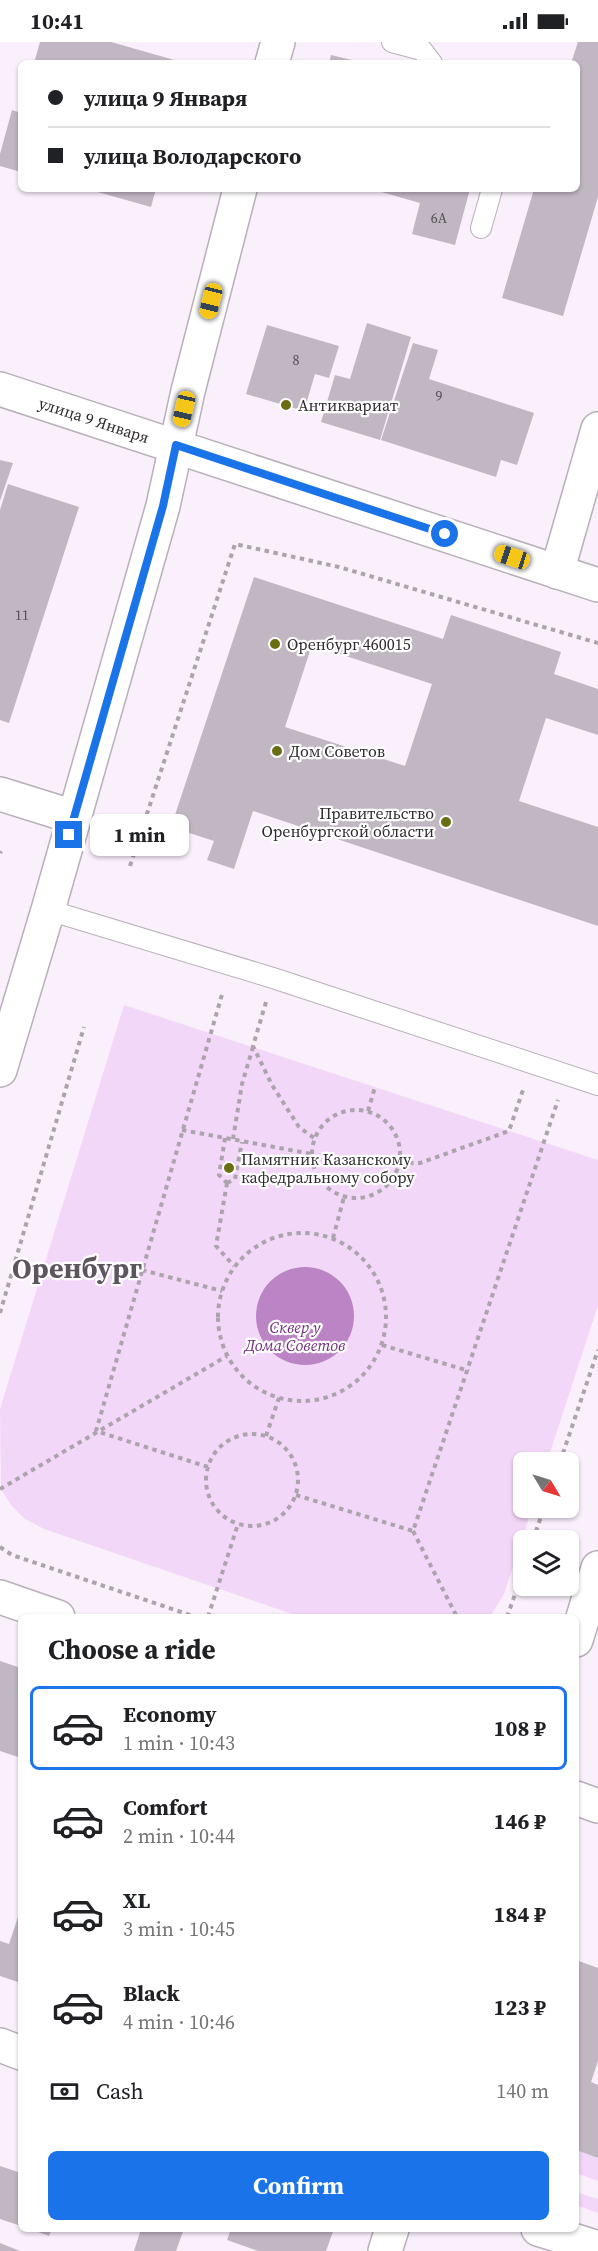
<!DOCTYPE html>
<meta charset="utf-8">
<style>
body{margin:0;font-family:"Source Serif 4",serif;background:#f2f2f2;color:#202124;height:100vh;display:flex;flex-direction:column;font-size:22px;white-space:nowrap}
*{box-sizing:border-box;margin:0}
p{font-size:20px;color:#757577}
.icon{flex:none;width:33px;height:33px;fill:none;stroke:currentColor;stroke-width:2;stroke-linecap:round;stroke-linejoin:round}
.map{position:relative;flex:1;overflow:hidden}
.side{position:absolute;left:18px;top:1572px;width:561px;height:618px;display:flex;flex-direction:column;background:#fff;border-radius:9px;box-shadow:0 2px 4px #0004}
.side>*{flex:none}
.top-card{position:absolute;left:18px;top:18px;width:562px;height:132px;border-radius:9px;box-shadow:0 2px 4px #0004;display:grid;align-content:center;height:132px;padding:0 30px;background:#fff}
.needle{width:39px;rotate:128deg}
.buttons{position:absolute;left:513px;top:1410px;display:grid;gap:12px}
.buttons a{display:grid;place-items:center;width:66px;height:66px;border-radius:9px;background:#fff;box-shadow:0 2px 4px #0004;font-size:30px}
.end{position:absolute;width:27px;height:27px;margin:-14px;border:8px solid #1a73e8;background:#fff;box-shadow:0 0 0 3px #fff}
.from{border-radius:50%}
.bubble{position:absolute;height:42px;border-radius:9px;background:#fff;box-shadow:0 2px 4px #0004;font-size:20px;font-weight:700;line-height:42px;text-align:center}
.car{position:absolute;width:18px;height:36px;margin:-18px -9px;border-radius:8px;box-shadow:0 0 4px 2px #0007;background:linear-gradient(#f5c518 24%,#345 0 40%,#f5c518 0 76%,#345 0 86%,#f5c518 0)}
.top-card b{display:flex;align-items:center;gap:21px;height:57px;font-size:22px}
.top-card b+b{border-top:2px solid #e0e0e0}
.top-card i{width:15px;height:15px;background:#202124}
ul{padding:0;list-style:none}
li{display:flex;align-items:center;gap:18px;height:84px;margin:0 12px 9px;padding:0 18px;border:3px solid transparent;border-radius:9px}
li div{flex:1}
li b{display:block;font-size:22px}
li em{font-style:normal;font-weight:700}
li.current{border-color:#1a73e8}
li>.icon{width:54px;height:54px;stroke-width:1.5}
h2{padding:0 30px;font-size:27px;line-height:72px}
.pay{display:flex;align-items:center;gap:15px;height:66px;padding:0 30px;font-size:22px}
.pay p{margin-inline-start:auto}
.cta{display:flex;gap:12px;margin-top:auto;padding:12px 30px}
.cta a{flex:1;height:69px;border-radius:9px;background:#1a73e8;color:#fff;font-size:24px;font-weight:700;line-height:69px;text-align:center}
.status{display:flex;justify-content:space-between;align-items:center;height:42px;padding:0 30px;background:#fff;direction:ltr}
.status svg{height:16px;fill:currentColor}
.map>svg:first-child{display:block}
</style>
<div class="status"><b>10:41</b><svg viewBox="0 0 49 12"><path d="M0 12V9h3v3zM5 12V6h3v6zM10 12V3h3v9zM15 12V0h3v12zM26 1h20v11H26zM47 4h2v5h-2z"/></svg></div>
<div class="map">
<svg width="598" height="2209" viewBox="0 0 598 2209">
<rect width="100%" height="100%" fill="#faf0fc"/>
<path fill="#f3d7f8" d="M 124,963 L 598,1118 L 598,1263 L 547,1420 L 524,1420 L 524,1466 L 532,1466 L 504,1552 L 490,1575 L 301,1575 L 44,1487 L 25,1477 L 11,1463 L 1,1447 L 0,1367 Z
M 576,2108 L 598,2116 L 598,2139 L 576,2131 Z
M 576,2150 L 598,2157 L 598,2171 L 576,2163 Z"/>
<path fill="#bb85c5" d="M256 1274a49 49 0 1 1 98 0a49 49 0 1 1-98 0Z"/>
<path fill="#c0b7c2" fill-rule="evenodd" d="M 40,0 L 111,0 L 185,21 L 34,21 Z
M 578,0 L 598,0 L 598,155 L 563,274 L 502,256 L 534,147 L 578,147 L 578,21 L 571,21 Z
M 331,13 L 360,20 L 359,21 L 329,21 Z
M 12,68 L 21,71 L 21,130 L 0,124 L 0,112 Z
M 87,147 L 156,147 L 151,165 Z
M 371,147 L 470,147 L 455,203 L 412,192 L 420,161 Z
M 367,281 L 411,295 L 380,398 L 321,380 L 335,333 L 350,337 Z
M 267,283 L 339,304 L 329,336 L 315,332 L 304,369 L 246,352 Z
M 413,301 L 438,308 L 429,337 L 534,371 L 517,423 L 501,418 L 496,435 L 381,398 Z
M 0,418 L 13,421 L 0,459 Z
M 8,442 L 79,465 L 9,681 L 0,678 L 0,468 Z
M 254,535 L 443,597 L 451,573 L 561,610 L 554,632 L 598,647 L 598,693 L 546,676 L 519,759 L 598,785 L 598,884 L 253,769 L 234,827 L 207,818 L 214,799 L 171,785 ZM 312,603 L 432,642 L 405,724 L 285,685 Z
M 0,1619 L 21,1626 L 21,1716 L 0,1709 Z
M 18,1875 L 21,1876 L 21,1941 L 0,1934 L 0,1899 L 9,1902 Z
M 576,1918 L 598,1926 L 598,2019 L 591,2040 L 598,2043 L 598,2116 L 576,2108 Z
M 0,2124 L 21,2131 L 21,2184 L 0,2177 Z
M 30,2187 L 52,2187 L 49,2194 Z
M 141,2187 L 184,2187 L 176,2209 L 134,2209 Z
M 231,2187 L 334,2187 L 326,2209 L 258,2209 L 227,2198 Z
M 0,2201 L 20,2209 L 0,2209 Z"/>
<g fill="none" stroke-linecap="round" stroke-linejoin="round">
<defs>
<path id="lane" d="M 392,0 L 422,8 L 432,21
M 481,186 L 492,147
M 48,868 L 273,936 L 598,1043"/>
<path id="street" d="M 557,530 L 598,387
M 0,1555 L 58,1575
M 576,1598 L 598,1526
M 576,1756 L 598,1764
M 385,2209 L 392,2187"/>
<g id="secondary">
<path d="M 272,21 L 278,0"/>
<path id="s1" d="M 0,347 L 598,543"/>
<path d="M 0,752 L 74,775"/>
<path d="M 0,1028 L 48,868 L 163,464 L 188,349 L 240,147"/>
<path d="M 0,2003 L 21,2011"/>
<path d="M 538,2187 L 598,2206"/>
</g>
</defs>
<use href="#lane" stroke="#b8afba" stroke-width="22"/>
<use href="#street" stroke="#b8afba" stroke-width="36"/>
<use href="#secondary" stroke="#b8afba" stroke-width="36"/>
<path stroke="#aca4ad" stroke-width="4" stroke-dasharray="4.5 4.5" stroke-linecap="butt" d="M 0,811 L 1,809
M 130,824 L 235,502 L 339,525 L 598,601
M 266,960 L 253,1004 L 272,1043 L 299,1085 L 314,1096
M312 1112a44 44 0 1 1 88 0a44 44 0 1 1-88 0Z
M 368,1069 L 375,1045
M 182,1088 L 312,1112
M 225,1096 L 219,1133 L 227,1141
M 233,1097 L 242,1042 L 253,1005
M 400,1121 L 420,1121 L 509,1089 L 524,1045
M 227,1141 L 216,1204 L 234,1224
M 227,1141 L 235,1137 L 242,1100
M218 1275a84 84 0 1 1 168 0a84 84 0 1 1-168 0Z
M 333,1196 L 344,1155
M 142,1228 L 222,1249
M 0,1271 L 84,985
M 382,1303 L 469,1329
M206 1438a46 46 0 1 1 92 0a46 46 0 1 1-92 0Z
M 266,1394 L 279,1356
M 560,1420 L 598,1308
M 208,1425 L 96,1389 L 223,949
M 0,1447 L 227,1314
M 296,1453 L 413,1489 L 558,1058
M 413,1489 L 457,1575
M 533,1498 L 544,1466
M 0,1505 L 12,1513 L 196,1575
M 208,1575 L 238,1482
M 507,1575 L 524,1527"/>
<use href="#lane" stroke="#fff" stroke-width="20"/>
<use href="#street" stroke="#fff" stroke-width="33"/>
<use href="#secondary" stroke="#fff" stroke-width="33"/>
</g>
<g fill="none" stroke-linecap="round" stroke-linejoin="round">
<path stroke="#1a73e8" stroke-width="8" d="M 69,793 L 163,464 L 176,403 L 445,492"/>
</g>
<g fill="#6b6e10" stroke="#fff" stroke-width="2">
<circle cx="286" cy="363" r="6"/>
<circle cx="275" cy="602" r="6"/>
<circle cx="277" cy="709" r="6"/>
<circle cx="446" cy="780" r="6"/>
<circle cx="229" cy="1126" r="6"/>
</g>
<g text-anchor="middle" stroke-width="4.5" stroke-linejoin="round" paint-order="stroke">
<g font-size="14" fill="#534e54">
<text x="439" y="181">6А</text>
<text x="296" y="323">8</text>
<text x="439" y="359">9</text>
<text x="22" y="578">11</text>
</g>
<g font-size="16" fill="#2f2b2f" stroke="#fff" text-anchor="start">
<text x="298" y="369">Антиквариат</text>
<text x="287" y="608">Оренбург 460015</text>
<text x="289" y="715">Дом Советов</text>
<text x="434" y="777" text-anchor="end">Правительство<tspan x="434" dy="18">Оренбургской области</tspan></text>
<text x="241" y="1123">Памятник Казанскому<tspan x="241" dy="18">кафедральному собору</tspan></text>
</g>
<g font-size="16" fill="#2f2b2f" stroke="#fff">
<text dy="6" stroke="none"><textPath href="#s1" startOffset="99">улица 9 Января</textPath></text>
</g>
<g font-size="16" font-style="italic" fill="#702e7c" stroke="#fff">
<text x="295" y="1291">Сквер у<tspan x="295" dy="18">Дома Советов</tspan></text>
</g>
<g font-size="28" font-weight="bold" fill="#5d555e" stroke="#fff">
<text x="77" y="1236">Оренбург</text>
</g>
</g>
</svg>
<div class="buttons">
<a><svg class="needle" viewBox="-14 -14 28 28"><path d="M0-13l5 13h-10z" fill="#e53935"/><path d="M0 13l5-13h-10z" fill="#757577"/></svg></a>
<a><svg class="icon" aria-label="layers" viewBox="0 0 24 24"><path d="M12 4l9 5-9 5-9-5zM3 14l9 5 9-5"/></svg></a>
</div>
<i class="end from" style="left:445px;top:492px"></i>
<i class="end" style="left:69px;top:793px"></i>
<div class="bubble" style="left:90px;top:772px;width:99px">1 min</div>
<i class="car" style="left:211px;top:259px;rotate:194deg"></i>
<i class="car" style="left:184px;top:367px;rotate:193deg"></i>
<i class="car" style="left:512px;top:515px;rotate:288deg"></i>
<div class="top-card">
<b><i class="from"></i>улица 9 Января</b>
<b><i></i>улица Володарского</b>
</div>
<section class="side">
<h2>Choose a ride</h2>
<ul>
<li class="current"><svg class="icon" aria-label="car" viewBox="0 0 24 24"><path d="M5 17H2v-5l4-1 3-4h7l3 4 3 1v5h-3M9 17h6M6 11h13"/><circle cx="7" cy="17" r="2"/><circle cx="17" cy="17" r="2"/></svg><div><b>Economy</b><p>1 min · 10:43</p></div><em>108 ₽</em></li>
<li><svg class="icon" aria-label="car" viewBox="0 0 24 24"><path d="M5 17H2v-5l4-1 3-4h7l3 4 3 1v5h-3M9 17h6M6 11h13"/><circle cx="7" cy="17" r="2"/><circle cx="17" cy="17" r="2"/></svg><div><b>Comfort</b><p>2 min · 10:44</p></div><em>146 ₽</em></li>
<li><svg class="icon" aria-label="car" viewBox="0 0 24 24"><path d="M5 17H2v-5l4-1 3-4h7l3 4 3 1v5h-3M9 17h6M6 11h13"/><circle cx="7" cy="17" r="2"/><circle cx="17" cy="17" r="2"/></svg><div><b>XL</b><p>3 min · 10:45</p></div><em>184 ₽</em></li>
<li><svg class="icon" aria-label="car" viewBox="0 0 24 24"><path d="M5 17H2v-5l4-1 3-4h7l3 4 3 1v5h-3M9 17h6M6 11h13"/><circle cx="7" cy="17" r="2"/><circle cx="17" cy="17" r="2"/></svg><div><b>Black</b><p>4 min · 10:46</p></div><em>123 ₽</em></li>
</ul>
<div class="pay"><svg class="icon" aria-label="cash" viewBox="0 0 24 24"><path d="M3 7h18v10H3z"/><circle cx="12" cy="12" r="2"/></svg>Cash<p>140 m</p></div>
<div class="cta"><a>Confirm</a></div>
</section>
</div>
